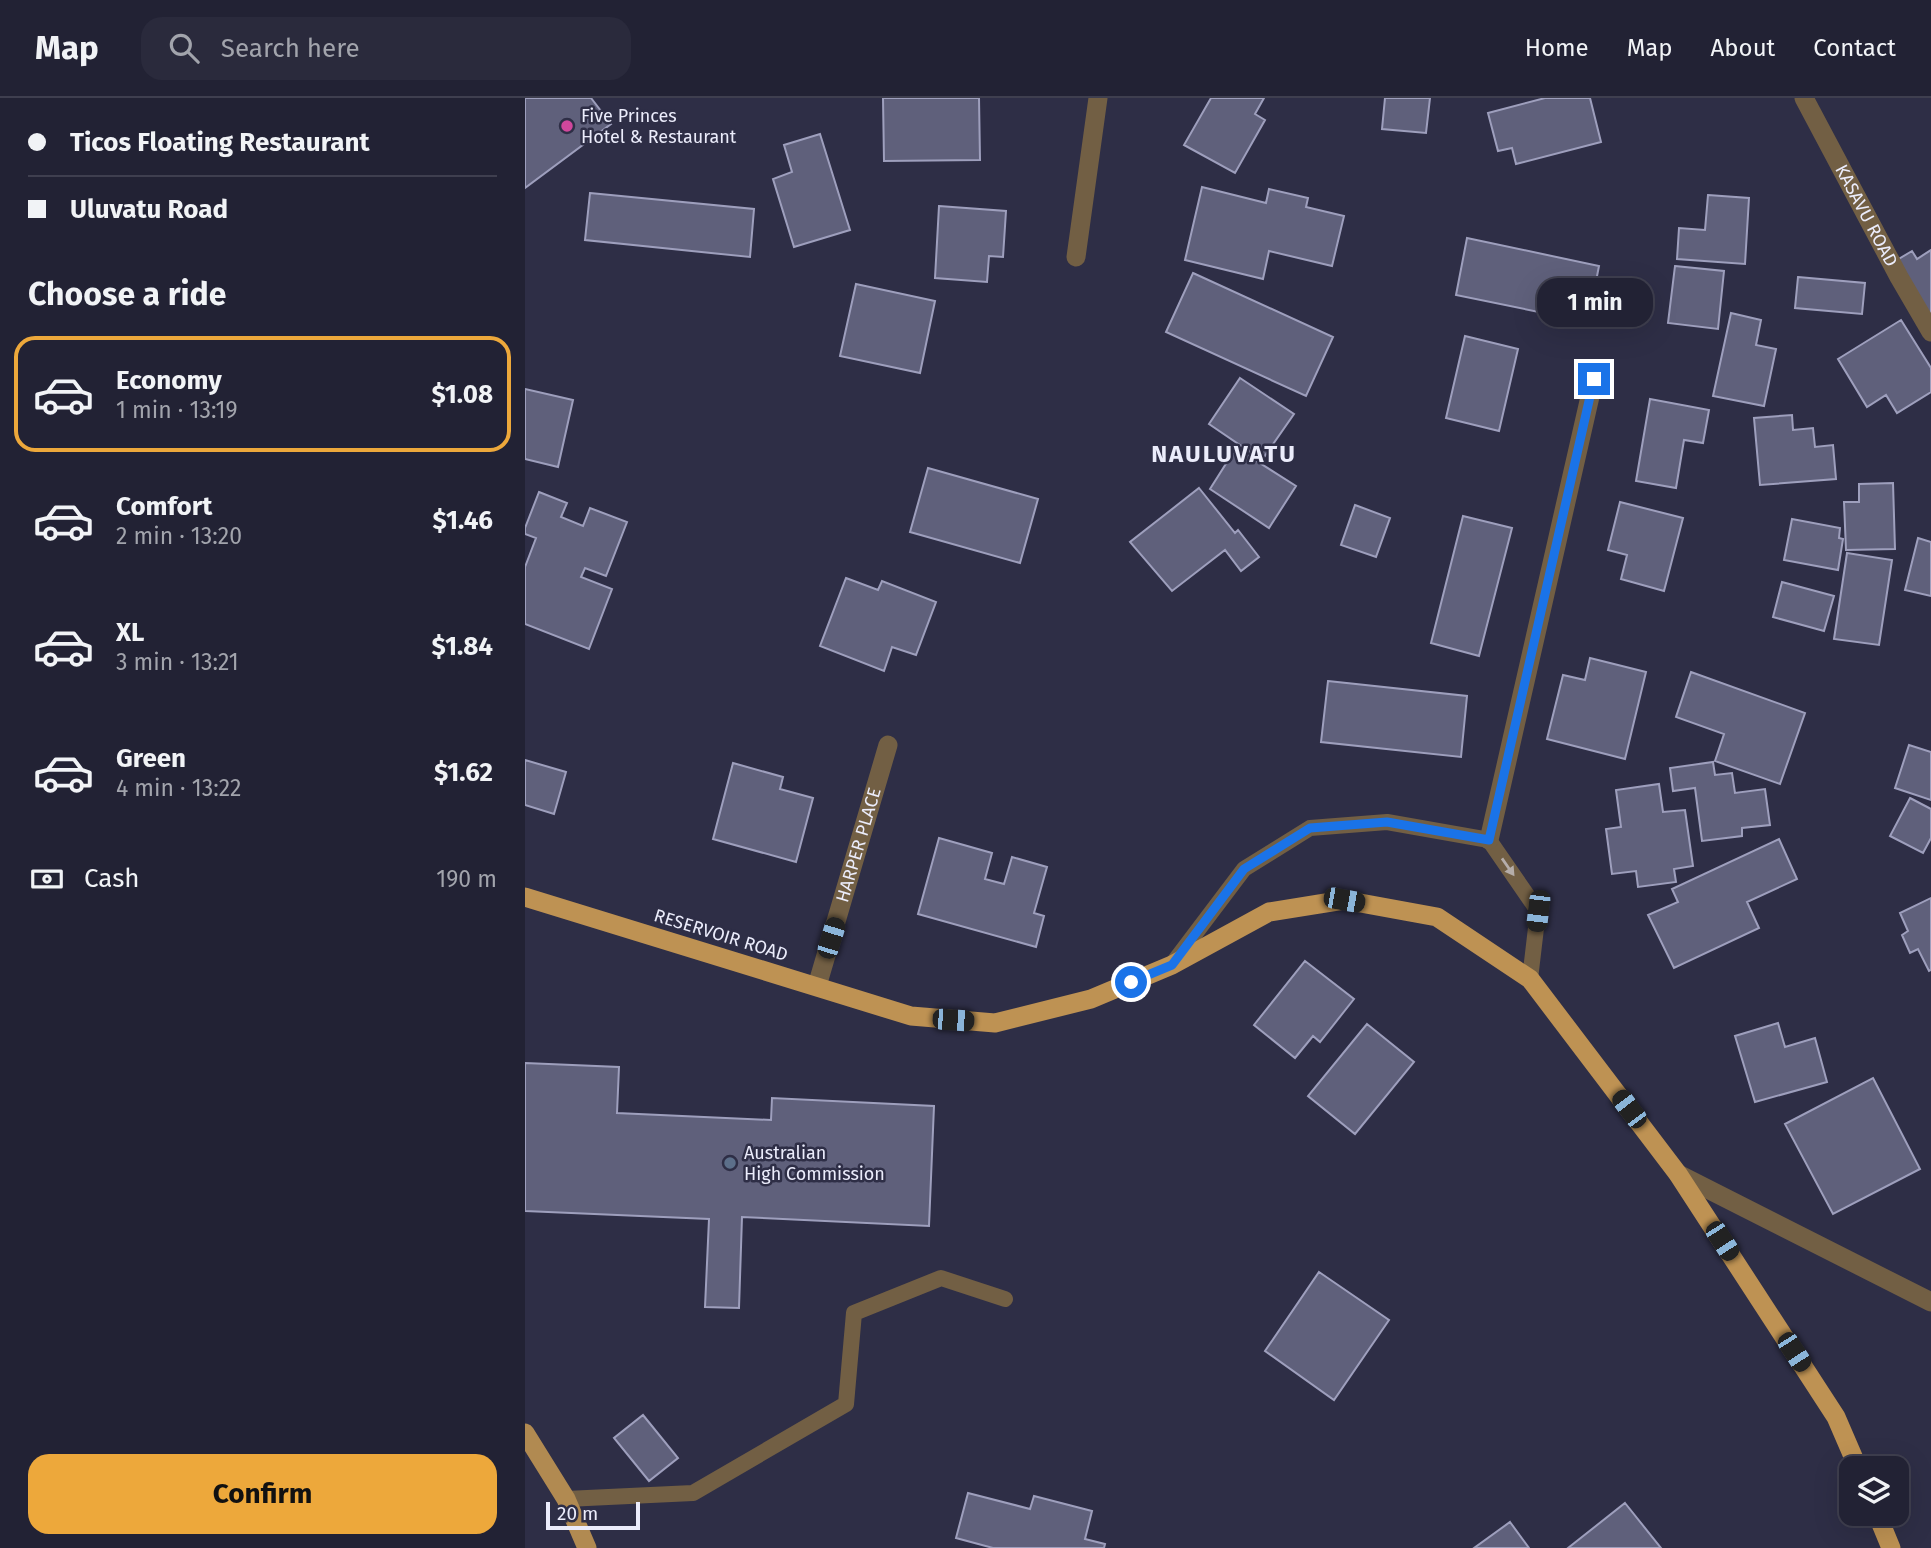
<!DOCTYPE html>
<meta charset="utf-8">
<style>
body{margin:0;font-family:"Fira Sans",sans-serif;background:#2a2a3c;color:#f1f3f6;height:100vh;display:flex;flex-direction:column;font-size:26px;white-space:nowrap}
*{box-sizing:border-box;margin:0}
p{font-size:23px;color:#a2a4ac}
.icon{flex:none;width:38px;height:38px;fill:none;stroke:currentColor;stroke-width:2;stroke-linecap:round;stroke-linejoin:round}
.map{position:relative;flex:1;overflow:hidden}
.sheet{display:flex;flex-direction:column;background:#222234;width:525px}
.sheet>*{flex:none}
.hud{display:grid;align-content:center;height:154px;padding:0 28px;background:#222234}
.fabs{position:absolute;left:1314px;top:1358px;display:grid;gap:14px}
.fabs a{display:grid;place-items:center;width:70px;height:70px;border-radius:14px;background:#222234;box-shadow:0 7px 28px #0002,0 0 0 2px #3f3f4f;font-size:35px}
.scale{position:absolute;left:21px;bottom:18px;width:94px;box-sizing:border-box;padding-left:7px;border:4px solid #ebecfb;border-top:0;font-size:19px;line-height:24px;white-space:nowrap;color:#ebecfb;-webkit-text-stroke:5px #2e2e46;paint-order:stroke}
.end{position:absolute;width:32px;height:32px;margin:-16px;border:9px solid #1a73e8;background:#fff;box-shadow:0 0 0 4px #fff}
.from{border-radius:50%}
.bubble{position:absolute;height:49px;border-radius:21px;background:#222234;box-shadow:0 7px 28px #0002,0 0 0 2px #3f3f4f;font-size:23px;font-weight:700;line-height:49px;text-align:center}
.car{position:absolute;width:21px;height:42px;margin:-21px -10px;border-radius:9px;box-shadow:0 0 5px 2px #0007;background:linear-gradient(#222 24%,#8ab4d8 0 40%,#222 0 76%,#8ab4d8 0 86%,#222 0)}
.hud b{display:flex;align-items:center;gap:24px;height:66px;font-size:26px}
.hud b+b{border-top:2px solid #3f3f4f}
.hud i{width:18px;height:18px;background:#f1f3f6}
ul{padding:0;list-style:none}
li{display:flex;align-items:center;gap:21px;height:116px;margin:0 14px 10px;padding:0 14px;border:4px solid transparent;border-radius:21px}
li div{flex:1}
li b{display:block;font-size:26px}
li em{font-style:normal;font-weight:700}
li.current{border-color:#eda83b}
li>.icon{width:63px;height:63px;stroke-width:1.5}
h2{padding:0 28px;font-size:32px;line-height:84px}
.pay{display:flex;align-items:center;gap:18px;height:77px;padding:0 28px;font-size:26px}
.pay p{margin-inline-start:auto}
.cta{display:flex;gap:14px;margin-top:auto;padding:14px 28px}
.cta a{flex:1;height:80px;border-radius:21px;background:#eda83b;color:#111;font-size:28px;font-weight:700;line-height:80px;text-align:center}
header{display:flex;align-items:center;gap:42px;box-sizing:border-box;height:98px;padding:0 35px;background:#222234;border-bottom:2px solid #3f3f4f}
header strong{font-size:33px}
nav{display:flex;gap:38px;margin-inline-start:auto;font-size:24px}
.search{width:490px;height:63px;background:#2a2a3c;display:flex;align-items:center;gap:18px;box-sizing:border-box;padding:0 24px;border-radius:21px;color:#a2a4ac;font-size:26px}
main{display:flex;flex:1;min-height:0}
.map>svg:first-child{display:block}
</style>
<header>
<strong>Map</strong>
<div class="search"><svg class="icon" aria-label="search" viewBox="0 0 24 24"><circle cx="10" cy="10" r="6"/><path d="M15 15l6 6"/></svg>Search here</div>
<nav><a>Home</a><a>Map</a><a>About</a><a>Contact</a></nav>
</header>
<main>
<section class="sheet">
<div class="hud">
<b><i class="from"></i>Ticos Floating Restaurant</b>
<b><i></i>Uluvatu Road</b>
</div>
<h2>Choose a ride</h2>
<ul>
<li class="current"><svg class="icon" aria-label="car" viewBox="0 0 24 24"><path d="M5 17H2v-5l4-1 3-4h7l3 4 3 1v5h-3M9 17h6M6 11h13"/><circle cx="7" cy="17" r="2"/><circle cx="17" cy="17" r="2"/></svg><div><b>Economy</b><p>1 min · 13:19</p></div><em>$1.08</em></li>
<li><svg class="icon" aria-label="car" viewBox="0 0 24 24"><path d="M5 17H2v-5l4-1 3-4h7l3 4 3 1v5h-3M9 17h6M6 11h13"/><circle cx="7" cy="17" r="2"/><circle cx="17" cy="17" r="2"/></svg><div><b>Comfort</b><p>2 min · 13:20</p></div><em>$1.46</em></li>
<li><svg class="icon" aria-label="car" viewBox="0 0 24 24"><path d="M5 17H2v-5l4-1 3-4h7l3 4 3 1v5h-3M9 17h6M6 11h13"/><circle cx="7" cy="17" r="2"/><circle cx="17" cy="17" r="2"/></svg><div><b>XL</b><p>3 min · 13:21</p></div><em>$1.84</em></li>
<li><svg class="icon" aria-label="car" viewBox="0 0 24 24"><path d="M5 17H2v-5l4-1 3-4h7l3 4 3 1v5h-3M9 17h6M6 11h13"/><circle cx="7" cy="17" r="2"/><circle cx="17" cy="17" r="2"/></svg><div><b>Green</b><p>4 min · 13:22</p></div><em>$1.62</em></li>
</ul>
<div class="pay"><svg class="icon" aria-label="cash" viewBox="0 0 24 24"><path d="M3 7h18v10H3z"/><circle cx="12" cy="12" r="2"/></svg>Cash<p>190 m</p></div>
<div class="cta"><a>Confirm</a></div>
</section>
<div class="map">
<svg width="1406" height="1450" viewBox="0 0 1406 1450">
<rect width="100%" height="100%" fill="#2e2e46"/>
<path fill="#5f607b" stroke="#9e9fbd" stroke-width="2" d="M 0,0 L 66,0 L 86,26 L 0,90 Z
M 358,0 L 454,0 L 455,62 L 359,63 Z
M 686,0 L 739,0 L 730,16 L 740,22 L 710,75 L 659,47 Z
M 860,0 L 905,0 L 901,35 L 857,31 Z
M 1020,0 L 1065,0 L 1076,44 L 991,66 L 987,50 L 973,53 L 963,15 Z
M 295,36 L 325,132 L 269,149 L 248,81 L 267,74 L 259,47 Z
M 677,89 L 741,105 L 744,91 L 783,100 L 781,109 L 819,118 L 807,168 L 744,153 L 738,181 L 660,162 Z
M 65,95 L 229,111 L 225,159 L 60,142 Z
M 1183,97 L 1224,100 L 1220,166 L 1152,161 L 1154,130 L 1180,132 Z
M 414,108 L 481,113 L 478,159 L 464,158 L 462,184 L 410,180 Z
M 942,140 L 1074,168 L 1063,224 L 931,197 Z
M 1406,152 L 1406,217 L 1367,165 L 1387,153 L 1392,161 Z
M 1150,168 L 1199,173 L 1193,231 L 1143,225 Z
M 668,175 L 808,239 L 781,298 L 641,234 Z
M 1273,179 L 1340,185 L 1337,216 L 1270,210 Z
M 331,186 L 410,203 L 395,275 L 315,258 Z
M 1206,215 L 1236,222 L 1231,247 L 1251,251 L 1239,308 L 1188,298 Z
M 1376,222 L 1406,270 L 1406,294 L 1372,315 L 1361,297 L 1342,309 L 1313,261 Z
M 940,238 L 993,251 L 974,333 L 921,320 Z
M 715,280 L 769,316 L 737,362 L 684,326 Z
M 0,291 L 48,302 L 33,369 L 0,361 Z
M 1125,301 L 1184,312 L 1178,345 L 1159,342 L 1151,390 L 1111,383 Z
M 1267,317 L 1268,332 L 1288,330 L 1290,349 L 1308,347 L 1311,381 L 1235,387 L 1229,320 Z
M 711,350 L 771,388 L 744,430 L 685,391 Z
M 403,370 L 513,401 L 495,465 L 385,434 Z
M 1368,385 L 1370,451 L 1321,452 L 1319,404 L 1334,404 L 1334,386 Z
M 674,390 L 710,435 L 713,432 L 734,459 L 716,473 L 700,452 L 647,493 L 605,444 Z
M 14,394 L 42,405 L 36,419 L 58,428 L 65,410 L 102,424 L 81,478 L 60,470 L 56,479 L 87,491 L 64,551 L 0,526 L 0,469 L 11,440 L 0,436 L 0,430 Z
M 1095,404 L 1158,420 L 1139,493 L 1096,481 L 1102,457 L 1083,452 Z
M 830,407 L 865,420 L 851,459 L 816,447 Z
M 938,418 L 987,430 L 954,558 L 906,545 Z
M 1267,421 L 1315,430 L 1314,440 L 1318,441 L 1313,472 L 1259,462 Z
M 1393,440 L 1406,444 L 1406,498 L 1380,492 Z
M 1322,455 L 1367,462 L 1354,547 L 1309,541 Z
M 321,480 L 353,492 L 357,483 L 411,504 L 391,557 L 367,549 L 359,573 L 295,548 Z
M 1257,484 L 1309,498 L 1299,533 L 1248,519 Z
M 1065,560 L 1121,574 L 1100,661 L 1022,641 L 1038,577 L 1060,582 Z
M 1166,574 L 1280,615 L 1255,686 L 1190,663 L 1199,636 L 1151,619 Z
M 803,583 L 942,598 L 936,659 L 796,644 Z
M 1384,647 L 1406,654 L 1406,702 L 1370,690 Z
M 0,662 L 41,674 L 29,716 L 0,707 Z
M 1188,664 L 1190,677 L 1207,675 L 1210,695 L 1240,691 L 1245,727 L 1217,730 L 1217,738 L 1177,743 L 1170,690 L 1148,693 L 1145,670 Z
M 208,665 L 258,679 L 255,691 L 288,700 L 271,764 L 188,741 Z
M 1134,686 L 1138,714 L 1160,712 L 1168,768 L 1149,771 L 1151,784 L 1113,789 L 1111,773 L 1087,776 L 1081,731 L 1096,729 L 1091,692 Z
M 1385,700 L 1406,711 L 1406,740 L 1398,755 L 1365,738 Z
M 414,740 L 467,755 L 460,781 L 479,786 L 487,759 L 522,769 L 509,815 L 519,818 L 511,849 L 393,816 Z
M 1254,741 L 1272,781 L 1222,804 L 1234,830 L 1149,870 L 1123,817 L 1153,804 L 1147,791 Z
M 1406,800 L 1406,872 L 1404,873 L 1393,851 L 1385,855 L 1377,837 L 1383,833 L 1375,815 Z
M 780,863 L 829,901 L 795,944 L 788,938 L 770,960 L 729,927 Z
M 1253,925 L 1260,949 L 1290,940 L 1302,984 L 1230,1004 L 1210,938 Z
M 842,926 L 889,964 L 830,1036 L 783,998 Z
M 0,965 L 94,969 L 92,1015 L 246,1022 L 247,1000 L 409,1008 L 404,1128 L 217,1119 L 214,1210 L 180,1209 L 184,1121 L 0,1113 Z
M 1348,980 L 1395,1071 L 1308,1116 L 1260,1026 Z
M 794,1174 L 864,1222 L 809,1302 L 740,1253 Z
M 118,1317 L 153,1360 L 124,1383 L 89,1340 Z
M 443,1395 L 505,1411 L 509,1398 L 567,1413 L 560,1441 L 580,1446 L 579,1450 L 468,1450 L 431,1440 Z
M 1100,1405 L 1136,1450 L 1043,1450 Z
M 985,1424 L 1004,1450 L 949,1450 Z"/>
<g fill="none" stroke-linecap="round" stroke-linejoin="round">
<path stroke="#725f44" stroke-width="16" d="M 648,865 L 719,771 L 785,730 L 862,724 L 964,742 L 1013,813 L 1005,881
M 41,1401 L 168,1395 L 321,1306 L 329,1215 L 416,1180 L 480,1201"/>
<g stroke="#725f44" stroke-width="19">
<path id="s1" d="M 1279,0 L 1374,179 L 1406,234"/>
<path d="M 551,159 L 573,0"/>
<path d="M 964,742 L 1069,281"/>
<path id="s2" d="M 292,888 L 363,647"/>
<path d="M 1153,1076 L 1406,1204"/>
</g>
<path stroke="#b18a51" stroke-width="19" d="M 0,1335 L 41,1401 L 62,1450"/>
<path stroke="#be9253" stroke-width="19" d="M 0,799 L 386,918 L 470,925 L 566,901 L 647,867 L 744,814 L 819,802 L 912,819 L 1005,881 L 1153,1076 L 1311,1319 L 1333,1370
M 1352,1416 L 1366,1450"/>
</g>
<defs><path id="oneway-solid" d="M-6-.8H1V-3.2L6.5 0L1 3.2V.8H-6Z" transform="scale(1.75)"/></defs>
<use fill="#b5ada9" href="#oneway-solid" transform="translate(983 769) rotate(55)"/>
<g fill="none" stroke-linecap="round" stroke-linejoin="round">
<path stroke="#1a73e8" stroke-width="9" d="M 606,884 L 647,867 L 719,771 L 785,730 L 862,724 L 964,742 L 1069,281"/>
</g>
<circle fill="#d1479c" stroke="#2e2e46" stroke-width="2.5" cx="42" cy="28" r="7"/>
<circle fill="#5c6f8a" stroke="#2e2e46" stroke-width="2.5" cx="205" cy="1065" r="7"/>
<g text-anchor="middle" stroke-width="5" stroke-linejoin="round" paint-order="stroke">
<g font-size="18" fill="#ebecfb" stroke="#2e2e46" text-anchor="start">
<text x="56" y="24">Five Princes<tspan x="56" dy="21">Hotel &amp; Restaurant</tspan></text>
<text x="219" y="1061">Australian<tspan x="219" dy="21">High Commission</tspan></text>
</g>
<g font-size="18" fill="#ebecfb" stroke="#2e2e46">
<text dy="6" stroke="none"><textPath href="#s1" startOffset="133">KASAVU ROAD</textPath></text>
<text dy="6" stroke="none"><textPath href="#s2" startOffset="147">HARPER PLACE</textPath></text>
<text transform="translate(196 837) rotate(17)" y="6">RESERVOIR ROAD</text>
</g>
<g font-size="24" font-weight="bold" letter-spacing="2" fill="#ebecfb" stroke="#2e2e46">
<text x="699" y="364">NAULUVATU</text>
</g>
</g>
</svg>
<div class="fabs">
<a><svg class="icon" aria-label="layers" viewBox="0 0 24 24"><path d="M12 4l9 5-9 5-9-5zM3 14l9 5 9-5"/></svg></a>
</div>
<div class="scale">20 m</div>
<i class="end from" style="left:606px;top:884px"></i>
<i class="end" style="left:1069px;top:281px"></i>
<div class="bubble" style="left:1012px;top:180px;width:116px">1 min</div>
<i class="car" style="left:819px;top:802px;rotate:100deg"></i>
<i class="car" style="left:1013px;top:813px;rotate:187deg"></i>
<i class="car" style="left:306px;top:840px;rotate:17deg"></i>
<i class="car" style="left:428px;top:922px;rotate:94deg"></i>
<i class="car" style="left:1104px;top:1011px;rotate:323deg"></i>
<i class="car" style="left:1197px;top:1143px;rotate:147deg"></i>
<i class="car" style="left:1269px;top:1254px;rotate:147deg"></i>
</div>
</main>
